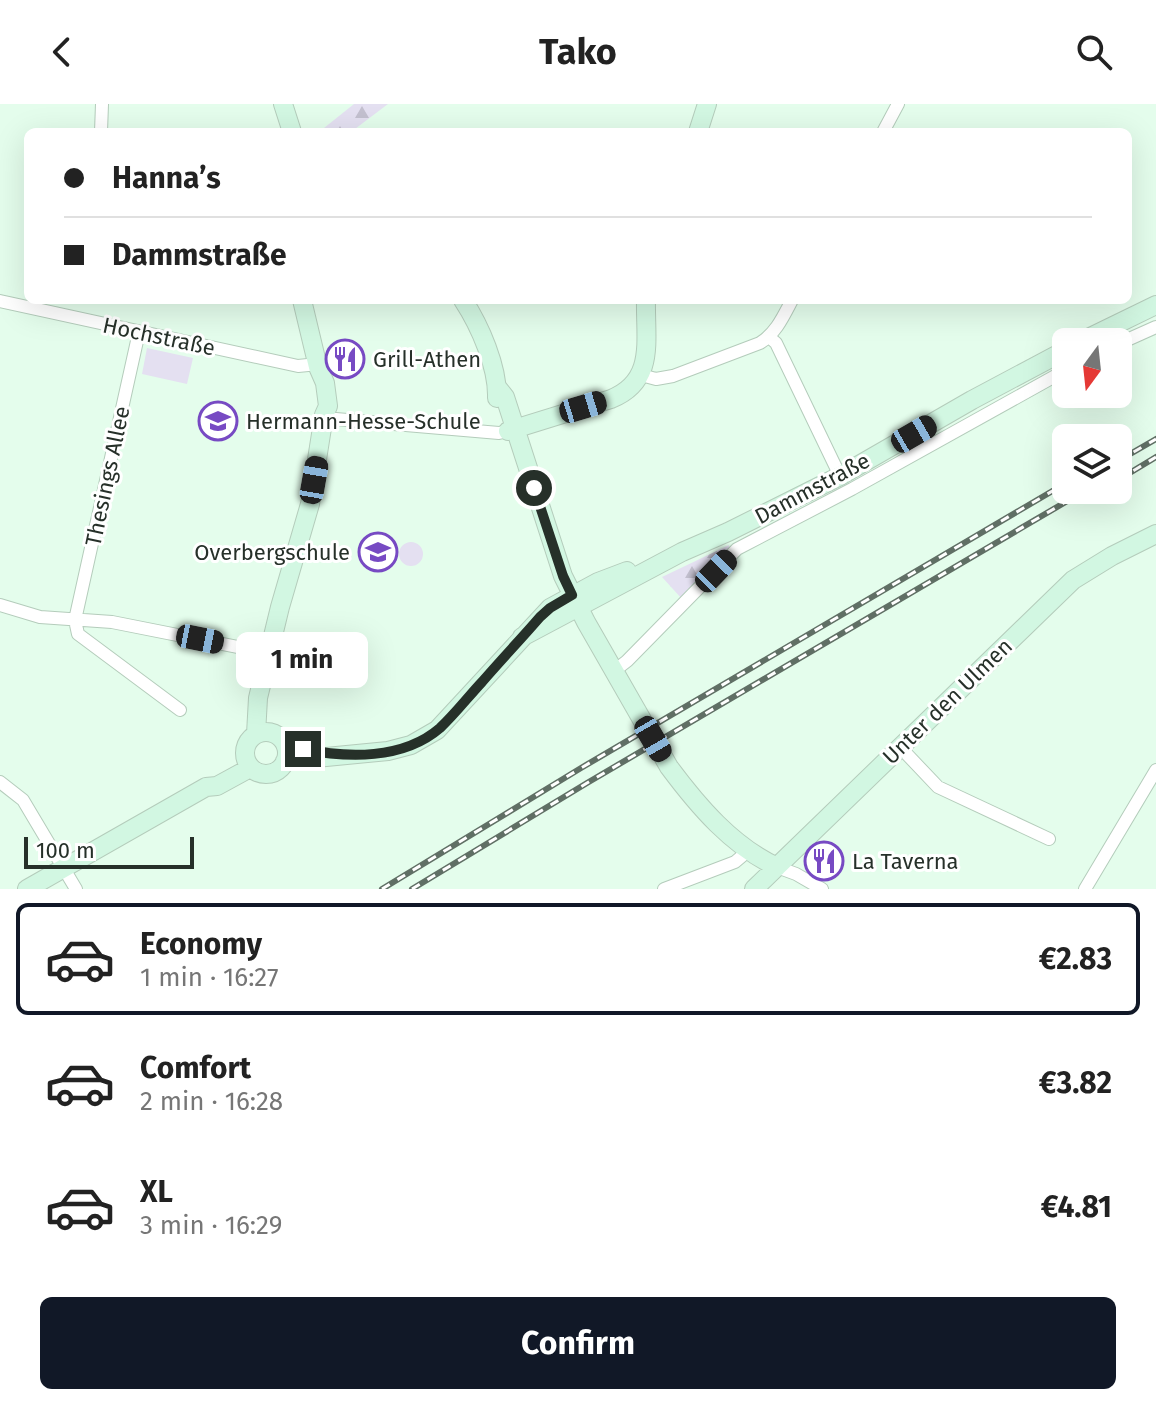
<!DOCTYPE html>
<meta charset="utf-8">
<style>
body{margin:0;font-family:"Fira Sans",sans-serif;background:#f2f2f2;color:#222;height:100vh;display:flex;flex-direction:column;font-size:30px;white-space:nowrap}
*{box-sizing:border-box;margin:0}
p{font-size:26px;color:#767676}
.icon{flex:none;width:44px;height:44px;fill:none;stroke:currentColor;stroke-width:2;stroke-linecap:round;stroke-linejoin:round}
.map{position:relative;height:785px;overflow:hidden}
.details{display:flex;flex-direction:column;background:#fff;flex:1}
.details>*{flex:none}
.banner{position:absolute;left:24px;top:24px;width:1108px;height:176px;border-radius:12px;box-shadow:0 8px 32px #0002;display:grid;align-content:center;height:176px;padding:0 40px;background:#fff}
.needle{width:52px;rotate:195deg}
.buttons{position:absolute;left:1052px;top:224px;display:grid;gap:16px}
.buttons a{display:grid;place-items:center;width:80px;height:80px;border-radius:12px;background:#fff;box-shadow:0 8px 32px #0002;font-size:40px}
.scale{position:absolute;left:24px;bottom:20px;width:170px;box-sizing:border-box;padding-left:8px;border:4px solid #263029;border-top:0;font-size:22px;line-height:28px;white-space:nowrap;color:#263029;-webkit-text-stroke:6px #fff;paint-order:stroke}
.end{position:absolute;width:36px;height:36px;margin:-18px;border:10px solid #263029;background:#fff;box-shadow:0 0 0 4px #fff}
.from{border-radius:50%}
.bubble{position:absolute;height:56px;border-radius:12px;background:#fff;box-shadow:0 8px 32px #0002;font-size:26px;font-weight:700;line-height:56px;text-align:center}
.car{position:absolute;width:24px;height:48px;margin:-24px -12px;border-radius:10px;box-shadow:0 0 6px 2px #0007;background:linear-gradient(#222 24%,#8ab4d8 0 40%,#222 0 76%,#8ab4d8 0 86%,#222 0)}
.banner b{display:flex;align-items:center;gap:28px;height:76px;font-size:30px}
.banner b+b{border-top:2px solid #e0e0e0}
.banner i{width:20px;height:20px;background:#222}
ul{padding:14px 0 0;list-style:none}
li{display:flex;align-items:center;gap:24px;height:112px;margin:0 16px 12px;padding:0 24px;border:4px solid transparent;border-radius:12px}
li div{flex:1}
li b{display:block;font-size:30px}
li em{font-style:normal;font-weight:700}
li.active{border-color:#111827}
li>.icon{width:72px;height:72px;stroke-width:1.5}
.primary-button{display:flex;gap:16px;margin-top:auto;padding:16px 40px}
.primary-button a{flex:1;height:92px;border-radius:12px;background:#111827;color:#fff;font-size:32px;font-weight:700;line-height:92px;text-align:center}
header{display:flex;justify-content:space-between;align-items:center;height:104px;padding:0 40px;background:#fff;font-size:36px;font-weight:700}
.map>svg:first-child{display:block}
</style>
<header><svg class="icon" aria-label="back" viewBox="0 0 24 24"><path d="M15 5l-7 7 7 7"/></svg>Tako<svg class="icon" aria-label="search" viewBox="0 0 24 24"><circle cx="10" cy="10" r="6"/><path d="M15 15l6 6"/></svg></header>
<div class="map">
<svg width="1156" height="785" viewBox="0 0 1156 785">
<defs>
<pattern id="forest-firs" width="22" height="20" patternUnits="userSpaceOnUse" patternTransform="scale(2)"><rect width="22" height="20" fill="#e4e0f1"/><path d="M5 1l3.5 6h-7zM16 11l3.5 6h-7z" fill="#c3c0cf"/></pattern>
</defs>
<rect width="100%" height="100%" fill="#e4fdec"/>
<path fill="url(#forest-firs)" d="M 354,0 L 388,0 L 351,28 L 319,28 Z
M 729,441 L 730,448 L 682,495 L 662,473 Z"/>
<path fill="#e4e0f1" d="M 147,244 L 193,254 L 187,280 L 142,270 Z
M399 450a12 12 0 1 1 24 0a12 12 0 1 1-24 0Z"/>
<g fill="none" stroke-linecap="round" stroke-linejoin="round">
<defs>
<path id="street" d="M 101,28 L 102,0
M 883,28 L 898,0
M 0,197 L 298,262 L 318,260
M 139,228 L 75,516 L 78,530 L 180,606
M 769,233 L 776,239 L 840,372
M 1118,240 L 1156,223
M 641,271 L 656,275 L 673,272 L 760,239 C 776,229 783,213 792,196
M 324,314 L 499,329 L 508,327
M 0,501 L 40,513 L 112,518 L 268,549
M 614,567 L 627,557 L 737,445 L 852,385 L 1066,266
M 900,643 L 938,683 L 1049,735
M 0,678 L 23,696 L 76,785
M 777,763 L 796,770 L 822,785
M 664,785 L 735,758 L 748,747
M 1085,785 L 1156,666"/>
<path id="secondary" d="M 283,0 L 292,28
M 698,28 L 707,0
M 463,196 C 480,222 498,263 497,294
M 1080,238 L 1156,201
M 497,283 L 505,293 L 563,472 L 586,518 L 669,663 C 698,702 732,742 777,763
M 508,327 L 611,295 C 656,277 645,236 646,196
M 522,533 L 682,448 L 728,428 L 840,372 L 972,296 L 1066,246
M245 649a21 21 0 1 1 42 0a21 21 0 1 1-42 0Z
M 256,630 L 258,594 L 280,503 L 310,400 L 324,311 L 328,302 L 325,279 L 318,263 L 302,196
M 285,657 L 388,647 L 411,641 L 437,626 L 550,504 L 598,478 L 627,467
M 27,785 L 206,683 L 217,682 L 250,664
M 754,785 L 1073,476 L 1112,452 L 1156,430"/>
</defs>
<use href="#street" stroke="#b4ccbb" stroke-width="14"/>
<use href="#secondary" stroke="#b4ccbb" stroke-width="20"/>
<use href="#street" stroke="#fff" stroke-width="12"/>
<use href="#secondary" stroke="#d2f7e2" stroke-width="18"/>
<defs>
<path id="rail" d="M 1118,357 L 1156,335
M 1118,376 L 1156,353
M 382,785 L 581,664 L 1066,379
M 412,785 L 587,679 L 1086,386"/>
</defs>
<use href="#rail" stroke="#606f65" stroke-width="6"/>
<use href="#rail" stroke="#fff" stroke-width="3" stroke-dasharray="9" stroke-linecap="butt"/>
</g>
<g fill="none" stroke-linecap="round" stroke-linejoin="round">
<path stroke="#263029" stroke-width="10" d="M 303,645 C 347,654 403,656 440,624 C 455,610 468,593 482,578 C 501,556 521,535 540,513 L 550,504 L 572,491 L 563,472 L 534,384"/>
</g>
<defs>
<symbol id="restaurant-ring" viewBox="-11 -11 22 22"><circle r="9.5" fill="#fff" stroke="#774ac3" stroke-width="1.5"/><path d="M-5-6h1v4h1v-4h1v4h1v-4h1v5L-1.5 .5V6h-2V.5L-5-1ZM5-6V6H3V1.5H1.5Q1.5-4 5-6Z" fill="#774ac3"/></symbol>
<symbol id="school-ring" viewBox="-11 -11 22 22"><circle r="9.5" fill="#fff" stroke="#774ac3" stroke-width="1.5"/><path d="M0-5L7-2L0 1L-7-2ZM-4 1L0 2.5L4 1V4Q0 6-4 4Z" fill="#774ac3"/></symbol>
</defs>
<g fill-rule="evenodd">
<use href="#restaurant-ring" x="323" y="233" width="44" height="44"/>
<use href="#school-ring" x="196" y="295" width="44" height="44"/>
<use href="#school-ring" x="356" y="426" width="44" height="44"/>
<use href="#restaurant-ring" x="802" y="735" width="44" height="44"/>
</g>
<g text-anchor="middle" stroke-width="6" stroke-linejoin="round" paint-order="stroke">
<g font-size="22" fill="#263029" stroke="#fff">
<text transform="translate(159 232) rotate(12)" y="8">Hochstraße</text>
<text transform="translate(107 372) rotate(-78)" y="8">Thesings Allee</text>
<text transform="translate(812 384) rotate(-28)" y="8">Dammstraße</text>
<text transform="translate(947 597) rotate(-44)" y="8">Unter den Ulmen</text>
</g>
<g font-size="22" fill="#263029" stroke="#fff" text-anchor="start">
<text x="373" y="263">Grill-Athen</text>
<text x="246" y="325">Hermann-Hesse-Schule</text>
<text x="350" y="456" text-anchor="end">Overbergschule</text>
<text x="852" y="765">La Taverna</text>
</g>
</g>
</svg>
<div class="buttons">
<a><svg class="needle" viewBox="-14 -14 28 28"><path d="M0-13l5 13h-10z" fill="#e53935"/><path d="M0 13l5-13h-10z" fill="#767676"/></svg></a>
<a><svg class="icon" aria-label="layers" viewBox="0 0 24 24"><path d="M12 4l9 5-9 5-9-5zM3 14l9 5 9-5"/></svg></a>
</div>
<div class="scale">100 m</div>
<i class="end from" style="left:534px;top:384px"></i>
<i class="end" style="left:303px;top:645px"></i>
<div class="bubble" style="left:236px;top:528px;width:132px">1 min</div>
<i class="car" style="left:583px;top:303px;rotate:73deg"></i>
<i class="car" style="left:914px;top:330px;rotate:60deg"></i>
<i class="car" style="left:314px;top:376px;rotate:10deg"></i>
<i class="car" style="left:716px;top:467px;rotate:44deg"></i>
<i class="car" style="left:200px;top:535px;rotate:101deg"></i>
<i class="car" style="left:653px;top:635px;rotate:150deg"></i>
<div class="banner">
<b><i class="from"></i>Hanna’s</b>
<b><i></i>Dammstraße</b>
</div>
</div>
<section class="details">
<ul>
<li class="active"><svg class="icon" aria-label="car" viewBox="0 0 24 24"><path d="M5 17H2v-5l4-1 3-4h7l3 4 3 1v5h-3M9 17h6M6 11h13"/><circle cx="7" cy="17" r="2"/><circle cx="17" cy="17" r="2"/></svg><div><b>Economy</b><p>1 min · 16:27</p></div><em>€2.83</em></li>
<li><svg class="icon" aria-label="car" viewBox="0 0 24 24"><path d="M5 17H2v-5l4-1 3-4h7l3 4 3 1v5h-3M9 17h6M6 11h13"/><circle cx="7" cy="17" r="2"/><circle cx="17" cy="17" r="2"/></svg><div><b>Comfort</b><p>2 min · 16:28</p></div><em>€3.82</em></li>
<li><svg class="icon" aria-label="car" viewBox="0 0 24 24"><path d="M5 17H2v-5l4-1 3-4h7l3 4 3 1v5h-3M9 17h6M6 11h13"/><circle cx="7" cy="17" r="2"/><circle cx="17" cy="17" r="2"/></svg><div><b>XL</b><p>3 min · 16:29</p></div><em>€4.81</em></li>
</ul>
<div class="primary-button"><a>Confirm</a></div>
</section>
